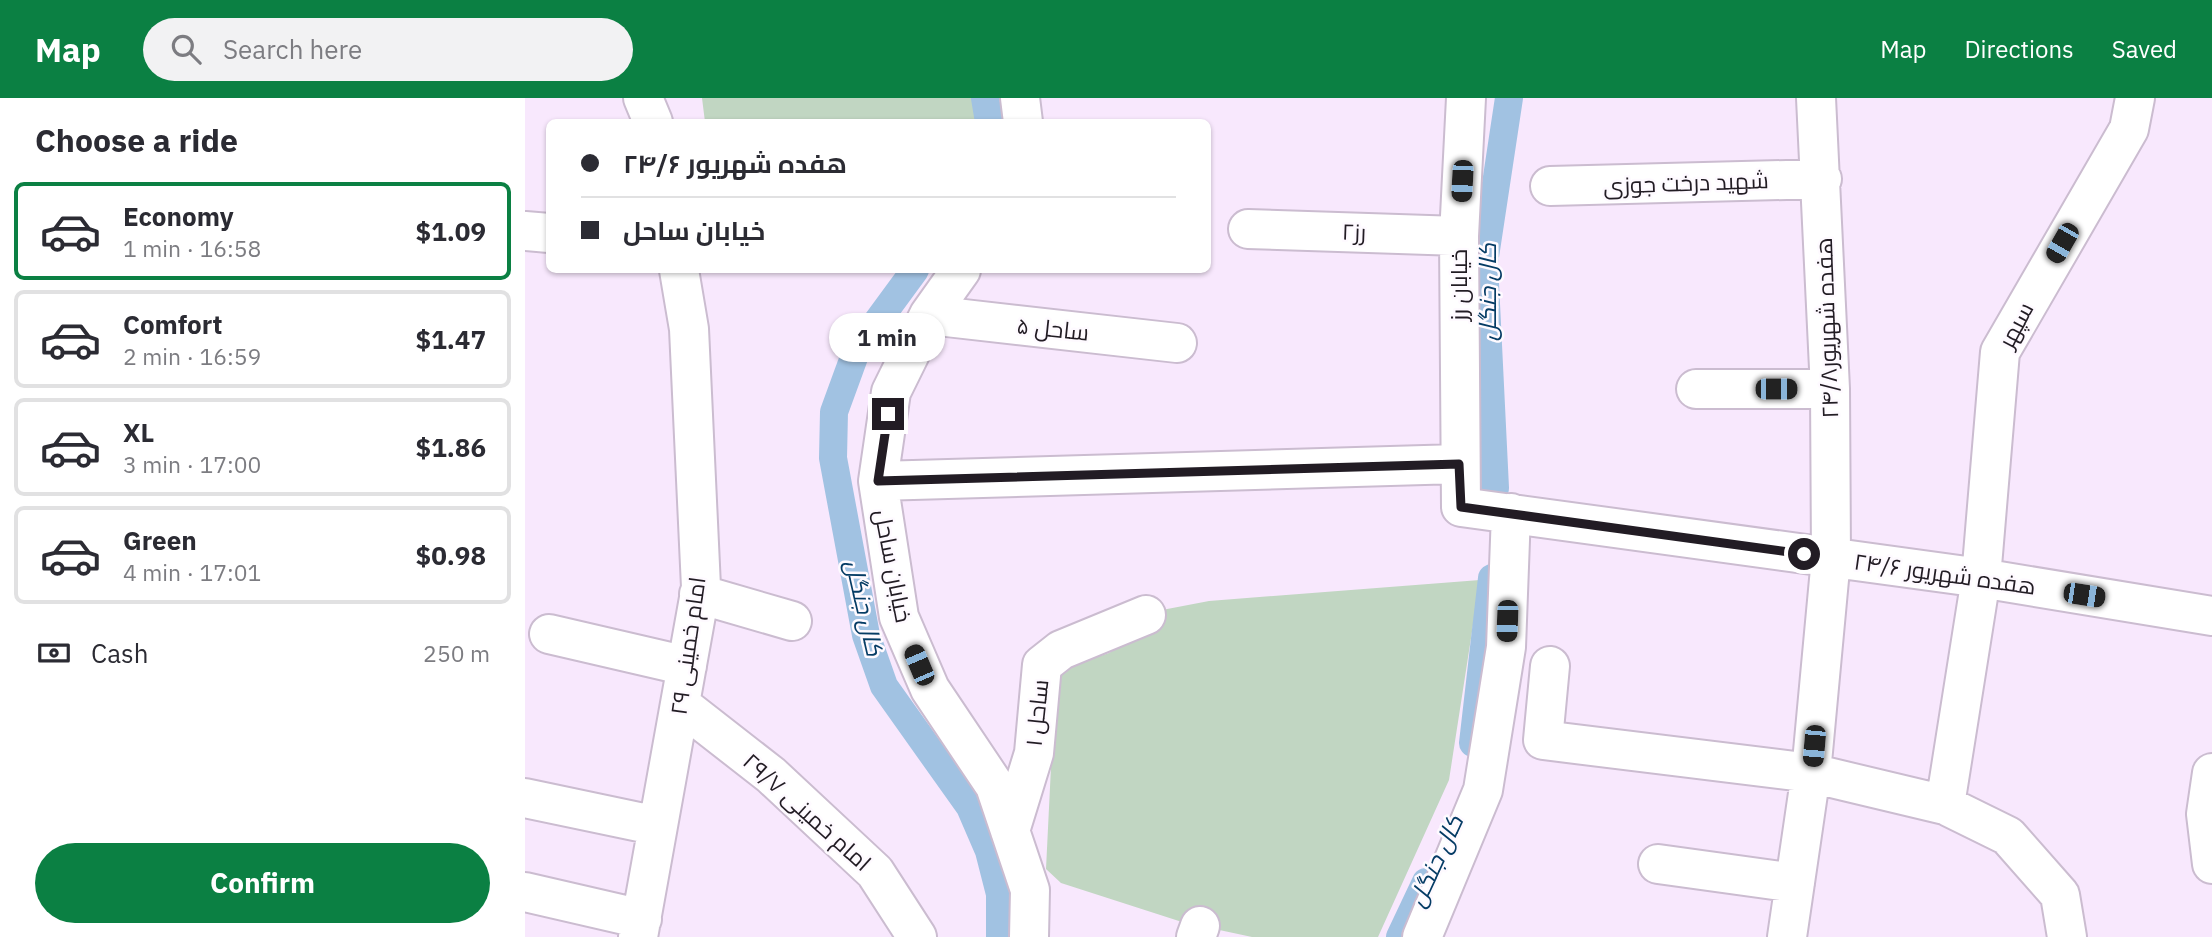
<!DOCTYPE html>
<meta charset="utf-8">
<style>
body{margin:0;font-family:"IBM Plex Sans",Cairo,sans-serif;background:#f2f2f3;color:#2b2b33;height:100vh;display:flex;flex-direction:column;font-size:26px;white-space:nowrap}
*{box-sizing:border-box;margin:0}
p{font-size:23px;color:#7c7c81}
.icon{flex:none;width:38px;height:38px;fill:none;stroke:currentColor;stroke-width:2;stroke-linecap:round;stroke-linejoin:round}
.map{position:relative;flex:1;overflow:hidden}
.details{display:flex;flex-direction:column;background:#fff;width:525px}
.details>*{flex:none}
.top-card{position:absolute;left:21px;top:21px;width:665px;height:154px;border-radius:10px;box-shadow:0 2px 5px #0004;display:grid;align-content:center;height:154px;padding:0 35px;background:#fff}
.end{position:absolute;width:32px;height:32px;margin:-16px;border:9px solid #221c24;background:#fff;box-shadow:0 0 0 4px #fff}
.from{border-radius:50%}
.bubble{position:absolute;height:49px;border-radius:24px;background:#fff;box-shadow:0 2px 5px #0004;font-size:23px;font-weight:800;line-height:49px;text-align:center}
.car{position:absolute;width:21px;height:42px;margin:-21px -10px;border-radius:9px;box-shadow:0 0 5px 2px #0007;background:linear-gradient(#222 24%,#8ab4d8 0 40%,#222 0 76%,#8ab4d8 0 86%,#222 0)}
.top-card b{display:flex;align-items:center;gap:24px;height:66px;font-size:26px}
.top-card b+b{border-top:2px solid #e1e1e2}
.top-card i{width:18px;height:18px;background:#2b2b33}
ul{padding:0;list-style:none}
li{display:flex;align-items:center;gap:21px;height:98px;margin:0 14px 10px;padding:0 21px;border:4px solid #e1e1e2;border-radius:10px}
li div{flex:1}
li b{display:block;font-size:26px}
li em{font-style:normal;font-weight:800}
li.selected{border-color:#0b8043}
li>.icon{width:63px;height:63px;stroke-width:1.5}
h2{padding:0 35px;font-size:32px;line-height:84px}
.pay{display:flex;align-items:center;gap:18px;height:77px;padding:0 35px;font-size:26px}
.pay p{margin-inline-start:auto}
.action{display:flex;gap:14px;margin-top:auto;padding:14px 35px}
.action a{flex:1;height:80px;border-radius:42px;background:#0b8043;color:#fff;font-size:28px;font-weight:800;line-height:80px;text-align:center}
header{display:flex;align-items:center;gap:42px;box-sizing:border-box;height:98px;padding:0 35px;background:#0b8043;color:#fff}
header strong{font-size:33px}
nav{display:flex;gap:38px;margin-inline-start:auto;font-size:24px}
.search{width:490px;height:63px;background:#f2f2f3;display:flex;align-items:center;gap:18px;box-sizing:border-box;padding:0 24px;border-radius:38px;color:#7c7c81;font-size:26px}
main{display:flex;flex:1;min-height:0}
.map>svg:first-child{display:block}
</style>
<header>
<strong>Map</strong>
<div class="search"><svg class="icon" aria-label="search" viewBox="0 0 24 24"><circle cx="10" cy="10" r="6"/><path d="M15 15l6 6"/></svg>Search here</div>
<nav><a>Map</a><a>Directions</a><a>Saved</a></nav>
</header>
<main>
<section class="details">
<h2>Choose a ride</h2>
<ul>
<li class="selected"><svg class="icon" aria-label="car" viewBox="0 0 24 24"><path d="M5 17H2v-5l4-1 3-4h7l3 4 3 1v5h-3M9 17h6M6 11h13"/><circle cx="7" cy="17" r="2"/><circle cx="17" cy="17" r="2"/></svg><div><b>Economy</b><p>1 min · 16:58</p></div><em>$1.09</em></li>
<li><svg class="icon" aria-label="car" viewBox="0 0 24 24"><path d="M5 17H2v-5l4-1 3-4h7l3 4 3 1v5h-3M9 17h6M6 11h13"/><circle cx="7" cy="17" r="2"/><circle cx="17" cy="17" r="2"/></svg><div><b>Comfort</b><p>2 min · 16:59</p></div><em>$1.47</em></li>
<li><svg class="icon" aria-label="car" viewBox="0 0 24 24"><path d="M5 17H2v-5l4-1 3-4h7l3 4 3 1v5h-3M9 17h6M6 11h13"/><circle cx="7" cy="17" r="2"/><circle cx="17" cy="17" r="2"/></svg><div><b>XL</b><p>3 min · 17:00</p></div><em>$1.86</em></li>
<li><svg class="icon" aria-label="car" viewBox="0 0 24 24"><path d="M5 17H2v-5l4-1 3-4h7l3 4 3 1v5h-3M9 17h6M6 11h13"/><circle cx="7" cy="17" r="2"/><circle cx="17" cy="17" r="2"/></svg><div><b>Green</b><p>4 min · 17:01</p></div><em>$0.98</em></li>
</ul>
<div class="pay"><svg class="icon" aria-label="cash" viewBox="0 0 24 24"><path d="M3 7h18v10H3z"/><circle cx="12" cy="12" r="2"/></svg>Cash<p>250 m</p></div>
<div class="action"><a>Confirm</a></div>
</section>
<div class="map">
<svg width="1687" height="839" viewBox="0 0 1687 839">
<rect width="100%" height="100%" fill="#f8e8fd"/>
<path fill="#c1d6c2" d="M 177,0 L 447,0 L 452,24 L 180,24 Z
M 955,482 L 924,682 L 853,839 L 727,839 L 657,824 L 536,785 L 521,771 L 530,587 L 540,570 L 584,555 L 620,531 L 637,512 L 684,503 Z"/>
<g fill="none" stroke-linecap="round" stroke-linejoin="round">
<path stroke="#a1c2e2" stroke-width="28" d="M 460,0 L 464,24
M 390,172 L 332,251 L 309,314 L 308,360 L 341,537 L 359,588 L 445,709 L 464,753 L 475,796 L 475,839
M 970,390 L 959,165 L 984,0
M 948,645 L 967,480
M 875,839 L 901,784"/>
<defs>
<path id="minor" d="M 118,0 L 128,24
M 495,0 L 498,24
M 941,0 L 934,138 L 936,409 L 1456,480 L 1687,518
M 1025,88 L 1297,81
M 723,131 L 934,138
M 0,133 L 24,135
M 436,172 L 404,217 L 366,294 L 353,383 L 374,519 L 405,591 L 470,688 L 505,792 L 504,839
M 404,217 L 652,245
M 1171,291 L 1305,291
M 353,383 L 934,366
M 174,496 L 267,523
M 24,536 L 162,568
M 1025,568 L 1018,642 L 1286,675 L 1420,707 L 1483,738 L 1535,797 L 1542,839
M 155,606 L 246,677 L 350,774 L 392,839
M 1687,675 L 1681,716 L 1687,766
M 0,700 L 133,728
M 1420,707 L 1456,480 L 1475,254 L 1604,31 L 1610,0
M 485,733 L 509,655 L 517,567 L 536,552 L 621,517
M 1133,766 L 1270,785
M 0,794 L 117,821
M 113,839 L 176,489 L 164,231 L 154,172
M 671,839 L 675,828
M 897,839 L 958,692 L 981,549 L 986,415
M 1262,839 L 1286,675 L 1306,460 L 1305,291 L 1291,0"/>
</defs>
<use href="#minor" stroke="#cbbcd0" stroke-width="42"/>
<use href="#minor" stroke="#fff" stroke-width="38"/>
</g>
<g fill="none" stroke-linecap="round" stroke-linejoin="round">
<path stroke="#221c24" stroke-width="9" d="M 363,316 L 353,383 L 934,366 L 936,409 L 1279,456"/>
</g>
<g text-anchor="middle" stroke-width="5" stroke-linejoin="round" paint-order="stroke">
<g font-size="23" fill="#221c24" stroke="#fefaff">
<text transform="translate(1161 85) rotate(-2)" y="8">شهید درخت جوزی</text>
<text transform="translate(829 134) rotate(2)" y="8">رز۲</text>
<text transform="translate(934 187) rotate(-90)" y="8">خیابان رز</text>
<text transform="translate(1491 227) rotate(-62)" y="8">سپهر</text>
<text transform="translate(1302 230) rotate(-92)" y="8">هفده شهریور۲۴/۸</text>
<text transform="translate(528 231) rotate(6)" y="8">ساحل ۵</text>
<text transform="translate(368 468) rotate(79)" y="8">خیابان ساحل</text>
<text transform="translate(1420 476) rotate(8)" y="8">هفده شهریور ۲۴/۶</text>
<text transform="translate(163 548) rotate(-82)" y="8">امام خمینی ۲۹</text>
<text transform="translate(512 615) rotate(-84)" y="8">ساحل ۱</text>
<text transform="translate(282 714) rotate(42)" y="8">امام خمینی ۲۹/۷</text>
</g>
<g font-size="24" font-style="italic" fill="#053c65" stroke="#fefaff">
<text transform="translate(963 194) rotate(-90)" y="8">کال جنگل</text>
<text transform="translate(339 510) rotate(77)" y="8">کال جنگل</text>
<text transform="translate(911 763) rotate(-65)" y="8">کال جنگل</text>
</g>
</g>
</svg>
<i class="end from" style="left:1279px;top:456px"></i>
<i class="end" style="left:363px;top:316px"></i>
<div class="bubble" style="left:304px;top:215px;width:116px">1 min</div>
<i class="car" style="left:937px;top:83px;rotate:183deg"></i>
<i class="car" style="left:1537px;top:145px;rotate:210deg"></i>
<i class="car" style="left:1251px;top:291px;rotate:90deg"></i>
<i class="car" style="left:1559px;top:497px;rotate:99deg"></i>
<i class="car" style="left:982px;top:523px;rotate:182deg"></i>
<i class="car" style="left:394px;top:567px;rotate:337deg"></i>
<i class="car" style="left:1289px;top:648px;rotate:185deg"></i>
<div class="top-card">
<b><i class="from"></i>هفده شهریور ۲۴/۶</b>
<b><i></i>خیابان ساحل</b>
</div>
</div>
</main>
